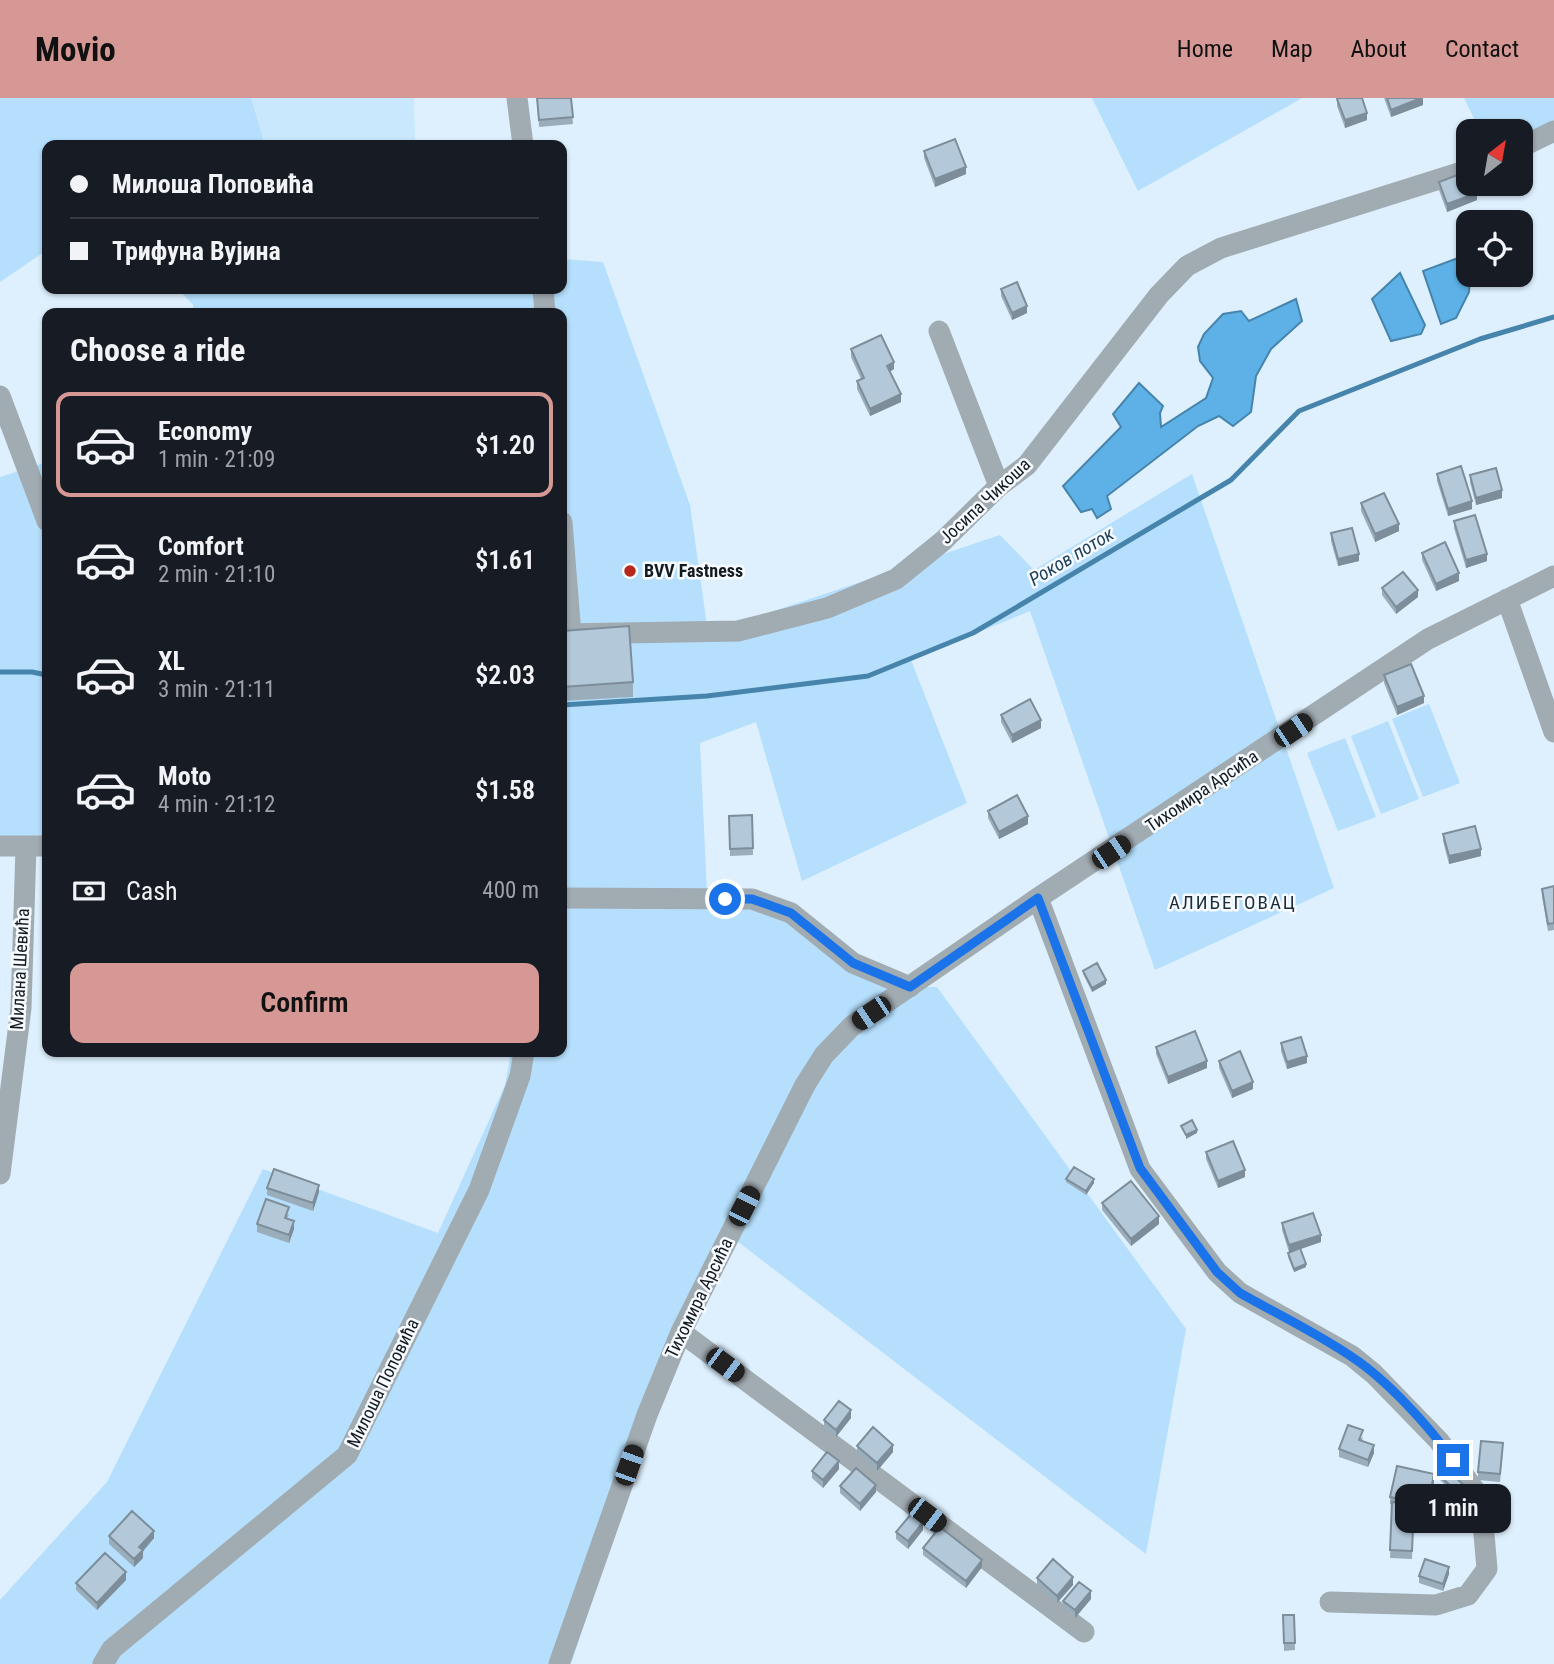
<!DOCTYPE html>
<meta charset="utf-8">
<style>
body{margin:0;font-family:"Roboto Condensed",sans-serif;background:#242831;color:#f1f3f6;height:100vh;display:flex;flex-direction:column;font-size:26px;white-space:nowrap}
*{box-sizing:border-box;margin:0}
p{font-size:23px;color:#9ea1a6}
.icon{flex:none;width:38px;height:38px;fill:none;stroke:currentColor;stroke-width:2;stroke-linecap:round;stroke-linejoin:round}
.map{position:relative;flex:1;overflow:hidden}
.drawer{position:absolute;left:42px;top:210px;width:525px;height:749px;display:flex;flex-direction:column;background:#171b24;border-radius:14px;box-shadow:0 2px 5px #0004}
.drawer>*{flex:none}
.banner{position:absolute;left:42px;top:42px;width:525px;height:154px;border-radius:14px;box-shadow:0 2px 5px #0004;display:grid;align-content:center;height:154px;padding:0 28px;background:#171b24}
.needle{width:46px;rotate:31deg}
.fabs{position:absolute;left:1456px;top:21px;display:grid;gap:14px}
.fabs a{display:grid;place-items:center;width:77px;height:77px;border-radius:14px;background:#171b24;box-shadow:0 2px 5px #0004;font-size:35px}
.end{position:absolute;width:32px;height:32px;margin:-16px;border:9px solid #1a73e8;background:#fff;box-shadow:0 0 0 4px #fff}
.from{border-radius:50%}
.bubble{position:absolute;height:49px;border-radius:14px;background:#171b24;box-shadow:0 2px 5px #0004;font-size:23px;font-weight:600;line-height:49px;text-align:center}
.car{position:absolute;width:21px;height:42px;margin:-21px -10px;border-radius:9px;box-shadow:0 0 5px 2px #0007;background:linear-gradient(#222 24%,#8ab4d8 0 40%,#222 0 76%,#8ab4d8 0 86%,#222 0)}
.banner b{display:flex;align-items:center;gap:24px;height:66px;font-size:26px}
.banner b+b{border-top:2px solid #363941}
.banner i{width:18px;height:18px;background:#f1f3f6}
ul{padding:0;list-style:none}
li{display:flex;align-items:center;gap:21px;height:105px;margin:0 14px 10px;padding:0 14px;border:4px solid transparent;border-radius:14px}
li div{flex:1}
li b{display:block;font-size:26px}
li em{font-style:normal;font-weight:600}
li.selected{border-color:#d69894}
li>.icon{width:63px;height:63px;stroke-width:1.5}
h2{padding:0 28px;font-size:32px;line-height:84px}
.pay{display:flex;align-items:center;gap:18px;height:77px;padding:0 28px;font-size:26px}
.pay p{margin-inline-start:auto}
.button{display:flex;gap:14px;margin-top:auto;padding:14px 28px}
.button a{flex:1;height:80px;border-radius:14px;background:#d69894;color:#111;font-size:28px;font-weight:600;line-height:80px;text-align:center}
header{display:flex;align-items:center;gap:42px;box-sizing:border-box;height:98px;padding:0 35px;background:#d69894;color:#111}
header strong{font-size:33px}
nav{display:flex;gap:38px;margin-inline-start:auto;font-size:24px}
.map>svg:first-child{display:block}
</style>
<header>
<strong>Movio</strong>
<nav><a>Home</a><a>Map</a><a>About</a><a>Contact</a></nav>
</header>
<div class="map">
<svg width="1554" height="1566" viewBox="0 0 1554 1566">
<rect width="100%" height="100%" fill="#def0fe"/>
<path fill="#c9e7fd" d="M 251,0 L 414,0 L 415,47 L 265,47 Z"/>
<path fill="#b5dffc" d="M 0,0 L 251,0 L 265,47 L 47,47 L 47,152 L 0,184 Z
M 1092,0 L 1302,0 L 1138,93 Z
M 1464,0 L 1554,0 L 1554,31 L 1521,47 L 1521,33 L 1480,33 Z
M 562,161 L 603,164 L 690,407 L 708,535 L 1000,437 L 1034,472 L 1192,376 L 1334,790 L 1155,872 L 1030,513 L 911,562 L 967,705 L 802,783 L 756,624 L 700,645 L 707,795 L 784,803 L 897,889 L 937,889 L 1186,1231 L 1146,1456 L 733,1140 L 654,1318 L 571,1566 L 0,1566 L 0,1502 L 107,1384 L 263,1071 L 438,1135 L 505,987 L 511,954 L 562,954 L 562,215 L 193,215 L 193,207 L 178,191 L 562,191 Z
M 47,364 L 47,741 L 0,741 L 0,379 Z
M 1429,606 L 1460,685 L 1423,699 L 1392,621 Z
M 1388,623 L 1419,701 L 1381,716 L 1351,638 Z
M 1345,640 L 1376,719 L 1338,733 L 1307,655 Z"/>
<path fill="#5db1e7" stroke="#4784ac" stroke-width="2" d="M 1458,160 L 1470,177 L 1469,194 L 1456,220 L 1441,226 L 1423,173 Z
M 1400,175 L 1425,227 L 1421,236 L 1391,243 L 1372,201 Z
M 1296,201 L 1302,223 L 1271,251 L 1256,278 L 1251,314 L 1233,328 L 1219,318 L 1198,328 L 1107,398 L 1111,411 L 1097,420 L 1092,411 L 1081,414 L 1063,388 L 1121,329 L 1113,316 L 1139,285 L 1163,308 L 1160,315 L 1161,329 L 1206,300 L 1213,280 L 1200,263 L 1198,249 L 1204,236 L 1223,216 L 1241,213 L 1249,223 Z"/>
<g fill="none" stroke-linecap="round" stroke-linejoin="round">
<path stroke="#4784ac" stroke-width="5" d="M 0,574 L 32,574 L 47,577
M 562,607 L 707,598 L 868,578 L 973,535 L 1231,382 L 1299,313 L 1480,241 L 1554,219"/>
<path stroke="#a1abb2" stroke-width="21" d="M 517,0 L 523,47
M 1521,49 L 1554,33
M 543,191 L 545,215
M 939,233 L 999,388
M 0,298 L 47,423
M 562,424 L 571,537
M 1507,501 L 1554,634
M 562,536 L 738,533 L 827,510 L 896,481 L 943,443 L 999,388 L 1027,367 L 1159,197 L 1187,168 L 1221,150 L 1468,72
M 0,748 L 47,748
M 562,800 L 752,801 L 791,815 L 853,865 L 910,889
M 1038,800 L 1140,1071 L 1217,1174 L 1240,1195 L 1352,1258 L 1374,1276 L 1439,1343 L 1481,1401 L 1487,1471 L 1468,1497 L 1436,1507 L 1330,1504
M 0,1076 L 21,910 L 26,749
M 681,1234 L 1084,1534
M 103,1566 L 112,1551 L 347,1357 L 479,1092 L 520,978 L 524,954
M 559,1566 L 647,1317 L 681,1234 L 805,987 L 824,957 L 852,928 L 1038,800 L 1428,541 L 1554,478"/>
</g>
<path fill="#9aadbb" d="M 537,0 L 571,0 L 573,26 L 539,29 Z
M 1384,0 L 1423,0 L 1423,7 L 1391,19 Z
M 1337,1 L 1367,22 L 1345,30 L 1337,8 Z
M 924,53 L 966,76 L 935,89 L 924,60 Z
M 1439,84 L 1477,102 L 1447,114 L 1439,92 Z
M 1001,191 L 1027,215 L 1012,222 L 1001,198 Z
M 851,251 L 894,271 L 890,274 L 901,304 L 870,318 L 857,291 L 857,283 L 861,281 L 851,259 Z
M 1437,376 L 1472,411 L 1448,418 L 1437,383 Z
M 1470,377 L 1502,400 L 1476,407 L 1470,384 Z
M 1361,405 L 1399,433 L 1375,444 L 1361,413 Z
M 1454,423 L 1487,463 L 1466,470 L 1454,430 Z
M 1331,435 L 1359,463 L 1338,468 L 1331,443 Z
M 1422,455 L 1459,483 L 1436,493 L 1422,462 Z
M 1382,490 L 1418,499 L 1396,516 L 1382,497 Z
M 562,533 L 633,584 L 633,599 L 562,603 Z
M 1384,577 L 1424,605 L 1397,617 L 1384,585 Z
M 1001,617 L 1041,630 L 1012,645 L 1001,624 Z
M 988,713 L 1028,726 L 999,741 L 988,720 Z
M 752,717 L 753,757 L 730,758 L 729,718 Z
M 1443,736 L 1481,758 L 1449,766 L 1443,743 Z
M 1554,788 L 1554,832 L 1548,833 L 1542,798 L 1542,791 Z
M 1083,873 L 1106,886 L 1092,894 L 1083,876 Z
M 1281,945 L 1307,965 L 1287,971 L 1281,953 Z
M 1156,949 L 1207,970 L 1168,986 L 1156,956 Z
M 1219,963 L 1253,991 L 1232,1000 L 1219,970 Z
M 1206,1054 L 1245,1079 L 1218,1090 L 1206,1061 Z
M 1066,1081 L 1094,1085 L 1086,1097 L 1066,1084 Z
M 267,1090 L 319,1094 L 313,1113 L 267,1097 Z
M 1102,1105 L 1159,1126 L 1131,1148 L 1102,1112 Z
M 289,1116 L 287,1121 L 294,1131 L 289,1145 L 257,1134 L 257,1126 Z
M 1282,1125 L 1321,1144 L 1300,1151 L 1306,1169 L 1294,1174 L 1288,1159 L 1288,1155 L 1289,1154 L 1282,1132 Z
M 851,1320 L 836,1339 L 824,1330 L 824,1322 Z
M 1363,1339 L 1362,1343 L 1374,1355 L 1368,1369 L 1339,1359 L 1339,1351 Z
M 857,1348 L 893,1354 L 877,1373 L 857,1355 Z
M 1503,1352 L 1500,1384 L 1478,1382 L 1478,1374 Z
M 839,1371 L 823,1390 L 812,1380 L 812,1373 Z
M 1440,1378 L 1473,1400 L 1467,1407 L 1440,1382 Z
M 1434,1384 L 1428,1414 L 1414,1411 L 1412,1461 L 1390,1460 L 1392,1407 L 1390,1406 L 1390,1399 Z
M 840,1388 L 876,1394 L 860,1413 L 840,1395 Z
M 923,1432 L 908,1451 L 896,1441 L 896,1434 Z
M 109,1438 L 154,1440 L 143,1453 L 143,1460 L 134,1469 L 109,1446 Z
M 923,1450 L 982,1469 L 966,1490 L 923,1457 Z
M 1449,1476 L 1443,1493 L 1419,1485 L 1419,1478 Z
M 1037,1480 L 1073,1487 L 1057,1505 L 1037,1488 Z
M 126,1482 L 97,1512 L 76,1492 L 76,1485 Z
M 1091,1501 L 1075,1520 L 1063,1510 L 1063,1503 Z
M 1283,1517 L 1294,1517 L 1295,1552 L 1284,1553 Z"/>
<path fill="#7d8d99" d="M 1423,0 L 1423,7 L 1391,19 L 1391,12 Z
M 1367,15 L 1367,22 L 1345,30 L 1345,22 Z
M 966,69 L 966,76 L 935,89 L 935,81 Z
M 1477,95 L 1477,102 L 1447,114 L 1447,106 Z
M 1027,208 L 1027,215 L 1012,222 L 1012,215 Z
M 894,264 L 894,271 L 887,275 L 887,268 Z
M 901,296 L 901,304 L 870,318 L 870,311 Z
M 1502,392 L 1502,400 L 1476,407 L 1476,400 Z
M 1472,403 L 1472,411 L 1448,418 L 1448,411 Z
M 1399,426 L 1399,433 L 1375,444 L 1375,436 Z
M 1359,456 L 1359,463 L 1338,468 L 1338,461 Z
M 1487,456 L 1487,463 L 1466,470 L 1466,462 Z
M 1459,475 L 1459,483 L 1436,493 L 1436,486 Z
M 1418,492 L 1418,499 L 1396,516 L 1396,509 Z
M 1424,598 L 1424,605 L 1397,617 L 1397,609 Z
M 1041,622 L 1041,630 L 1012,645 L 1012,637 Z
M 1028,718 L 1028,726 L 999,741 L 999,734 Z
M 1481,751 L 1481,758 L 1449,766 L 1449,758 Z
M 1106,882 L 1106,886 L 1092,894 L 1092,890 Z
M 1307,958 L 1307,965 L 1287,971 L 1287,964 Z
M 1207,963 L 1207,970 L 1168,986 L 1168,979 Z
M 1253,984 L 1253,991 L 1232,1000 L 1232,993 Z
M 1197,1032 L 1197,1035 L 1186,1041 L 1186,1037 Z
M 1245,1072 L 1245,1079 L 1218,1090 L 1218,1083 Z
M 1094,1081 L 1094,1085 L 1086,1097 L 1086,1093 Z
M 319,1087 L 319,1094 L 313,1113 L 313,1105 Z
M 1159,1118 L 1159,1126 L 1131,1148 L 1131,1141 Z
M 294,1123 L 294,1131 L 289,1145 L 289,1137 Z
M 1321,1137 L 1321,1144 L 1289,1155 L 1289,1147 Z
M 1306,1166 L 1306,1169 L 1294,1174 L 1294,1171 Z
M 851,1312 L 851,1320 L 836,1339 L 836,1332 Z
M 893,1347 L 893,1354 L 877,1373 L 877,1365 Z
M 1374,1347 L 1374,1355 L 1368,1369 L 1368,1362 Z
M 839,1363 L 839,1371 L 823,1390 L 823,1382 Z
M 1434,1376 L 1434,1384 L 1428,1414 L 1428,1407 Z
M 876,1387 L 876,1394 L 860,1413 L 860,1406 Z
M 1473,1396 L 1473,1400 L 1467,1407 L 1467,1403 Z
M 923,1424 L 923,1432 L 908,1451 L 908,1443 Z
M 154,1433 L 154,1440 L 143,1453 L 143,1460 L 134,1469 L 134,1461 L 139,1449 Z
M 982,1462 L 982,1469 L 966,1490 L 966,1483 Z
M 1449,1469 L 1449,1476 L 1443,1493 L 1443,1486 Z
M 126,1474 L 126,1482 L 97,1512 L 97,1505 Z
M 1073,1479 L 1073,1487 L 1057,1505 L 1057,1498 Z
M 1091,1493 L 1091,1501 L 1075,1520 L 1075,1512 Z"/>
<path fill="#b3c9da" stroke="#7d8d99" stroke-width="2" d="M 537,0 L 571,0 L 573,19 L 539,22 Z
M 1339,0 L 1362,0 L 1367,15 L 1345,22 L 1337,1 Z
M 1387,0 L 1421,0 L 1391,12 Z
M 955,41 L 966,69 L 935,81 L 924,53 Z
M 1468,73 L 1468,86 L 1474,86 L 1477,95 L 1447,106 L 1439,84 Z
M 1017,184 L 1027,208 L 1012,215 L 1001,191 Z
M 881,237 L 894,264 L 887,268 L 901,296 L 870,311 L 857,283 L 864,280 L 851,251 Z
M 1461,368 L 1472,403 L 1448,411 L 1437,376 Z
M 1496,370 L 1502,392 L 1476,400 L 1470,377 Z
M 1384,395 L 1399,426 L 1375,436 L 1361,405 Z
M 1475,417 L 1487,456 L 1466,462 L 1454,423 Z
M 1352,430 L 1359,456 L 1338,461 L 1331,435 Z
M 1445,444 L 1459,475 L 1436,486 L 1422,455 Z
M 1403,474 L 1418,492 L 1396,509 L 1382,490 Z
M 629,528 L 633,584 L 562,589 L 562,533 Z
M 1411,566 L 1424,598 L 1397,609 L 1384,577 Z
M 1030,601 L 1041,622 L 1012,637 L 1001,617 Z
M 1017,697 L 1028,718 L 999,734 L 988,713 Z
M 752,717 L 753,750 L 730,751 L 729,718 Z
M 1475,728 L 1481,751 L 1449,758 L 1443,736 Z
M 1554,788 L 1554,825 L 1548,826 L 1542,791 Z
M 1097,865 L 1106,882 L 1092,890 L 1083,873 Z
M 1195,933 L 1207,963 L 1168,979 L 1156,949 Z
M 1301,939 L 1307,958 L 1287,964 L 1281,945 Z
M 1240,953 L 1253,984 L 1232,993 L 1219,963 Z
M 1192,1022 L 1197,1032 L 1186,1037 L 1181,1028 Z
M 1233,1043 L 1245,1072 L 1218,1083 L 1206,1054 Z
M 1074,1069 L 1094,1081 L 1086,1093 L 1066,1081 Z
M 274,1071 L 319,1087 L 313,1105 L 267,1090 Z
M 1131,1083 L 1159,1118 L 1131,1141 L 1102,1105 Z
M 266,1101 L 289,1109 L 285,1120 L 294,1123 L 289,1137 L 257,1126 Z
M 1313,1115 L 1321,1137 L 1289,1147 L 1282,1125 Z
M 1300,1150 L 1306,1166 L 1294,1171 L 1288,1155 Z
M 839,1303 L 851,1312 L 836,1332 L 824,1322 Z
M 1348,1327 L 1363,1332 L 1359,1342 L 1374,1347 L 1368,1362 L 1339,1351 Z
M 873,1329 L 893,1347 L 877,1365 L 857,1348 Z
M 1481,1343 L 1503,1345 L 1500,1376 L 1478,1374 Z
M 827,1354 L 839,1363 L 823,1382 L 812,1373 Z
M 1397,1368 L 1434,1376 L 1428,1407 L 1390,1399 Z
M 856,1370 L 876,1387 L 860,1406 L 840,1388 Z
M 1447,1371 L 1473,1396 L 1467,1403 L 1440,1378 Z
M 1392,1404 L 1414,1405 L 1412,1453 L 1390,1452 Z
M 132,1413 L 154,1433 L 139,1449 L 143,1452 L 134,1461 L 109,1438 Z
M 912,1415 L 923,1424 L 908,1443 L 896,1434 Z
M 940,1429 L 982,1462 L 966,1483 L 923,1450 Z
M 105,1455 L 126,1474 L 97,1505 L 76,1485 Z
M 1053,1461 L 1073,1479 L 1057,1498 L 1037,1480 Z
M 1425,1461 L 1449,1469 L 1443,1486 L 1419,1478 Z
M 1079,1484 L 1091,1493 L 1075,1512 L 1063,1503 Z
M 1283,1517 L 1294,1517 L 1295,1545 L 1284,1545 Z"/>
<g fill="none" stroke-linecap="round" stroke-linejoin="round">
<path stroke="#1a73e8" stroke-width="9" d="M 725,801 L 752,801 L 791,815 L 853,865 L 910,889 L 1038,800 L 1140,1070 L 1217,1174 L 1240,1195 C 1277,1216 1317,1235 1352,1259 C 1387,1282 1429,1328 1453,1362"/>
</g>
<circle fill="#b6281c" stroke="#f7fbff" stroke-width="2.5" cx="630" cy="473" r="7"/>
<g text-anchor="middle" stroke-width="5" stroke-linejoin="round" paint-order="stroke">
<g font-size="18" fill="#131b21" stroke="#f7fbff">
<text transform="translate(985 403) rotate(-43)" y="6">Јосипа Чикоша</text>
<text transform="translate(1202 693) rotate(-34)" y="6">Тихомира Арсића</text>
<text transform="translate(20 871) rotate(-87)" y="6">Милана Шевића</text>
<text transform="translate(699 1200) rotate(-64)" y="6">Тихомира Арсића</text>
<text transform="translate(383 1285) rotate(-64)" y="6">Милоша Поповића</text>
</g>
<g font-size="18" font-weight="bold" fill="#131b21" stroke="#f7fbff" text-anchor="start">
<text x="644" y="479">BVV Fastness</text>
</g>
<g font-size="19" font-style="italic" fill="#1d4158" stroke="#f7fbff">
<text transform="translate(1071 458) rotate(-31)" y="7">Роков поток</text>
</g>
<g font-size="19" letter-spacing="2" fill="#1a2d39" stroke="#f7fbff">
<text x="1233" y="811">АЛИБЕГОВАЦ</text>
</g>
</g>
</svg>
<div class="fabs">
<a><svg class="needle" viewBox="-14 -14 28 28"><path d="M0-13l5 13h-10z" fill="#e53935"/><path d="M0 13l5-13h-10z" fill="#9ea1a6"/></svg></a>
<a><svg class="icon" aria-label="locate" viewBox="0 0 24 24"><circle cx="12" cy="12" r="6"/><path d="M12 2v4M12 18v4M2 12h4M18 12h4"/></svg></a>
</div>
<i class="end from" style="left:725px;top:801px"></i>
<i class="end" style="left:1453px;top:1362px"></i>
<div class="bubble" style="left:1395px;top:1386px;width:116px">1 min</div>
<i class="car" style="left:1293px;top:632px;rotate:56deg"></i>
<i class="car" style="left:1111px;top:754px;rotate:56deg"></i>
<i class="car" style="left:871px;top:915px;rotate:236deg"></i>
<i class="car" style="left:744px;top:1108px;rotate:27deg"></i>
<i class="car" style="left:725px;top:1267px;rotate:127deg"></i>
<i class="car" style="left:629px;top:1367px;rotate:19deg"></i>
<i class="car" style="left:927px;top:1417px;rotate:127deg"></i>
<div class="banner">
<b><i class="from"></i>Милоша Поповића</b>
<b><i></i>Трифуна Вујина</b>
</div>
<section class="drawer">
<h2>Choose a ride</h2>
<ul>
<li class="selected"><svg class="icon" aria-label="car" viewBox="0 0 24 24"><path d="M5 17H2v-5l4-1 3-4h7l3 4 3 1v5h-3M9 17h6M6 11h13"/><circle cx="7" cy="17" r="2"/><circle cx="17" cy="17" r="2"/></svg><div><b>Economy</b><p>1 min · 21:09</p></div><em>$1.20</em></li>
<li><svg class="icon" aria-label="car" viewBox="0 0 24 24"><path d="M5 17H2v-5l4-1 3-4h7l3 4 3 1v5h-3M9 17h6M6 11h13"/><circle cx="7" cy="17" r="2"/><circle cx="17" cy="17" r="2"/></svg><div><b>Comfort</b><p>2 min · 21:10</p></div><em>$1.61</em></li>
<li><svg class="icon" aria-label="car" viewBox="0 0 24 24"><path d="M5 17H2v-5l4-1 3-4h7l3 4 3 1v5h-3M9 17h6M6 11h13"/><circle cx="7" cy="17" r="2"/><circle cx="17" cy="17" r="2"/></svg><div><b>XL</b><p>3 min · 21:11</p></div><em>$2.03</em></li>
<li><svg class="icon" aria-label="car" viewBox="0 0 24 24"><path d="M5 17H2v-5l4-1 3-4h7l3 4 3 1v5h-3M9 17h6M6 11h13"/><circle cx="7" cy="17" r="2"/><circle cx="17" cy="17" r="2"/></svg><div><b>Moto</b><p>4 min · 21:12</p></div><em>$1.58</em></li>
</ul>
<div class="pay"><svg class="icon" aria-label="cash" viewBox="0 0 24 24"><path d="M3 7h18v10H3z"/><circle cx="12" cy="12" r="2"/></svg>Cash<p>400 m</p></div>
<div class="button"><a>Confirm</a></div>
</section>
</div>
